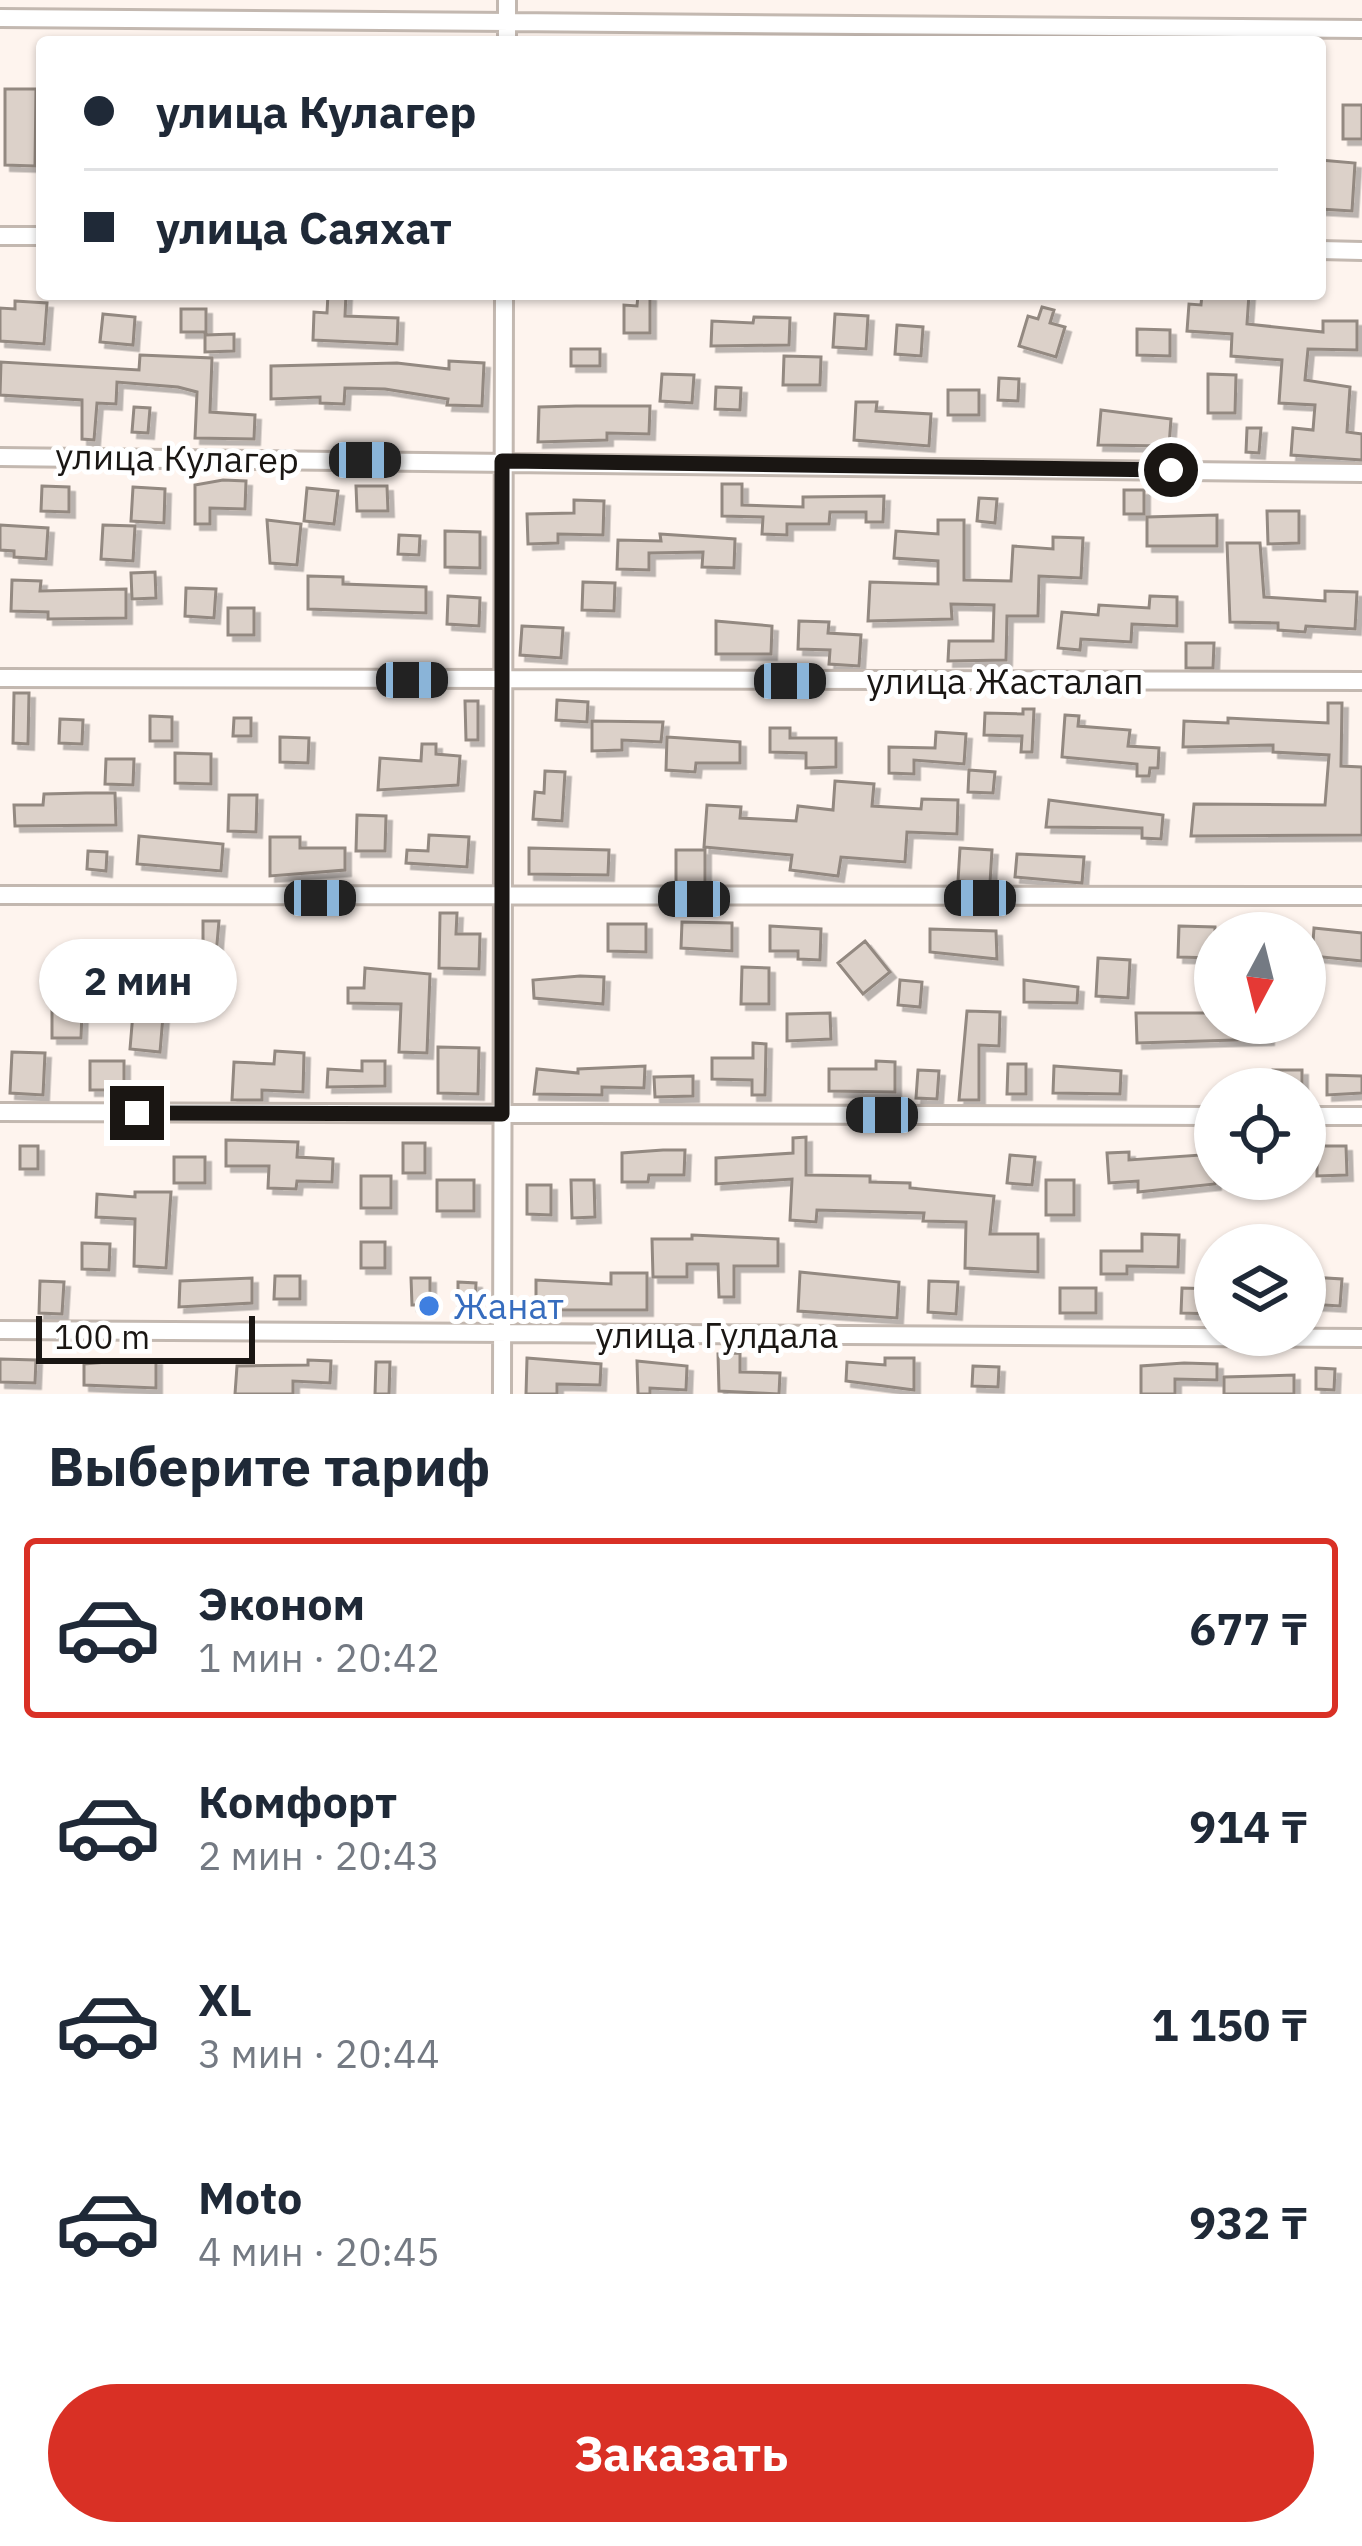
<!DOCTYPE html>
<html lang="ru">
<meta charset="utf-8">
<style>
body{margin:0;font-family:"IBM Plex Sans",sans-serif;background:#f2f2f3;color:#1f2937;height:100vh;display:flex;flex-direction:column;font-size:45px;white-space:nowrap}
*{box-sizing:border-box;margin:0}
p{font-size:39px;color:#747a83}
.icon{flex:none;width:66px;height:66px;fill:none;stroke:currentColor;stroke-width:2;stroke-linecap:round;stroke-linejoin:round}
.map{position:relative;height:1394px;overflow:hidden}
.details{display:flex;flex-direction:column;background:#fff;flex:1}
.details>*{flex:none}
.banner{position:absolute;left:36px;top:36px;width:1290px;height:264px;border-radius:12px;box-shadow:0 3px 9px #0004;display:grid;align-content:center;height:264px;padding:0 48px;background:#fff}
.needle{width:78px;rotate:187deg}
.fabs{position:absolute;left:1194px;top:912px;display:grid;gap:24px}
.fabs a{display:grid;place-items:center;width:132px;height:132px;border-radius:50%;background:#fff;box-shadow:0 3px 9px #0004;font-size:60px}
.scale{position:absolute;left:36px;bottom:30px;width:219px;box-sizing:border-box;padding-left:12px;border:6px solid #1a1613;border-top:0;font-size:33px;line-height:42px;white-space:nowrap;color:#1a1613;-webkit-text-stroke:9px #fff;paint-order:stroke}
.end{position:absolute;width:54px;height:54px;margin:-27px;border:15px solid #1a1613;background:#fff;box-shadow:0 0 0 6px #fff}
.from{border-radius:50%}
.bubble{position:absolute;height:84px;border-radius:42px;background:#fff;box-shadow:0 3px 9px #0004;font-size:39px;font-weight:800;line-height:84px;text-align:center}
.car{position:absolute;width:36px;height:72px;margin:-36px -18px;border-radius:15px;box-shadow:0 0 9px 3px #0007;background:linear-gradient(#222 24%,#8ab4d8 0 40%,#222 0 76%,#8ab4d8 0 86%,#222 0)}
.banner b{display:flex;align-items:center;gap:42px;height:114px;font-size:45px}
.banner b+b{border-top:3px solid #e0e1e3}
.banner i{width:30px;height:30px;background:#1f2937}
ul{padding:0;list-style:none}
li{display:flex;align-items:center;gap:36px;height:180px;margin:0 24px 18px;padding:0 24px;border:6px solid transparent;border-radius:12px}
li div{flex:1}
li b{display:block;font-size:45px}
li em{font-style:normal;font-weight:800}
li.on{border-color:#d93025}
li>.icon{width:108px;height:108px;stroke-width:1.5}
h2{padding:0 48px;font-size:54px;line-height:144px}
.primary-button{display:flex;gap:24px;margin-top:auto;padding:24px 48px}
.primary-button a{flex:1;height:138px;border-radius:72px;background:#d93025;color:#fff;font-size:48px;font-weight:800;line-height:138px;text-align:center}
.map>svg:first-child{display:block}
</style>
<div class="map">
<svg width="1362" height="1394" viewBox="0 0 1362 1394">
<defs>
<filter id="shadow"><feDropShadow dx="5.5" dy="5.5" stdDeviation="0" flood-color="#0004"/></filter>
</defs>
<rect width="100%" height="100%" fill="#fef4ee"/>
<path fill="#dcd1c9" stroke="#938981" stroke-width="3" filter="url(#shadow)" d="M 5,89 L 36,89 L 35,166 L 5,165 Z
M 1343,105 L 1362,105 L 1362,139 L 1343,139 Z
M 1320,160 L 1355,163 L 1352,211 L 1320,209 Z
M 328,294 L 346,294 L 345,316 L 398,318 L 397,344 L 313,340 L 314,312 L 327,313 Z
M 1202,294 L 1249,294 L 1247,324 L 1323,332 L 1323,321 L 1357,321 L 1357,350 L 1308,349 L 1305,380 L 1350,387 L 1347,432 L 1362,434 L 1362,460 L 1291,455 L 1293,428 L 1313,430 L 1315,405 L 1279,403 L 1282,360 L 1231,356 L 1232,334 L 1187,331 L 1189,304 L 1201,305 Z
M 638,295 L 650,296 L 650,333 L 624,333 L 624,305 L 637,306 Z
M 15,301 L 47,303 L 44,344 L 0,341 L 0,308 L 15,309 Z
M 1042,307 L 1054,310 L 1050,323 L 1065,327 L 1056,357 L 1019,346 L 1028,316 L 1038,319 Z
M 181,309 L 206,309 L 206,332 L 181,332 Z
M 103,314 L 135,317 L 133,345 L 100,342 Z
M 835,314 L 868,316 L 866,349 L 833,347 Z
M 754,317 L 790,318 L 789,345 L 711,346 L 712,321 L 753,323 Z
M 897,325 L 923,327 L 921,356 L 895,354 Z
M 1137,329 L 1170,330 L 1170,356 L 1137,355 Z
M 234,334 L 234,351 L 205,352 L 205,335 Z
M 571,349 L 600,349 L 600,366 L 571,366 Z
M 140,355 L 212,358 L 210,412 L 255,415 L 254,439 L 195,438 L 197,392 L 178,387 L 117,382 L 116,404 L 97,403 L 94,440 L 82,439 L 82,400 L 0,395 L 1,362 L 139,370 Z
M 784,356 L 821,357 L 820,385 L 783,385 Z
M 449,361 L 484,363 L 482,406 L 447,405 L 448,399 L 385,389 L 345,388 L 344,404 L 320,403 L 320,397 L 271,399 L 271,366 L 397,363 L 449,369 Z
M 662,374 L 694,375 L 692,403 L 660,401 Z
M 1208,374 L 1236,375 L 1235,413 L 1208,413 Z
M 999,378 L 1019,379 L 1018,401 L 998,400 Z
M 716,387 L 741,388 L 740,410 L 715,409 Z
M 948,390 L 979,390 L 979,415 L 948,415 Z
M 856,402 L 877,402 L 876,411 L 931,414 L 929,446 L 854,440 Z
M 576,406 L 650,406 L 649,434 L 607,433 L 607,440 L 538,442 L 539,407 Z
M 134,407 L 150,408 L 148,433 L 132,432 Z
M 1101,410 L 1171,419 L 1169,446 L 1098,445 Z
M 1247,428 L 1261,428 L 1259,453 L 1246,452 Z
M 223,480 L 246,481 L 245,509 L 210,508 L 210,524 L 195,524 L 195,485 Z
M 722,484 L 742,484 L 742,505 L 803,507 L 803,497 L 884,496 L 883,522 L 866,522 L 866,512 L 830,512 L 829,524 L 787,524 L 787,535 L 762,534 L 763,517 L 722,516 Z
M 42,486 L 69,487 L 69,512 L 41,511 Z
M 356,486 L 387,486 L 388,511 L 357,511 Z
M 133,487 L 165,489 L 164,523 L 131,521 Z
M 307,488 L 338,491 L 334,524 L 304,521 Z
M 1124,490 L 1144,490 L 1144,514 L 1124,514 Z
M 979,498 L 997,499 L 995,523 L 977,521 Z
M 574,500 L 604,501 L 603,535 L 558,534 L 558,543 L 528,544 L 527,514 L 574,513 Z
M 1267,511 L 1299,511 L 1299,543 L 1268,544 Z
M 1217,515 L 1217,546 L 1147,546 L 1147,517 Z
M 267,520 L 301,524 L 297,565 L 270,563 Z
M 938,520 L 964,520 L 964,580 L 1011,581 L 1013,546 L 1053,549 L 1053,537 L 1083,538 L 1081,578 L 1039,576 L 1038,616 L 1007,616 L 1006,660 L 948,661 L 949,641 L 993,641 L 994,605 L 951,604 L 952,619 L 868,621 L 870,582 L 938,584 L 938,561 L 894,558 L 896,531 L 938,534 Z
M 0,525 L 48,528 L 46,559 L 14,557 L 14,551 L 0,550 Z
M 103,525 L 135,526 L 133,561 L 101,559 Z
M 445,531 L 480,532 L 480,568 L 445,567 Z
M 660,534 L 735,539 L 734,568 L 702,567 L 703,552 L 649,553 L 649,570 L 617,569 L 618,540 L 661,541 Z
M 399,535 L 420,536 L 419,555 L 398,554 Z
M 1227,543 L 1260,543 L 1264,597 L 1325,601 L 1325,591 L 1357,592 L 1355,629 L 1306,626 L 1305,632 L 1278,630 L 1278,623 L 1230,622 Z
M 155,572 L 156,598 L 132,599 L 131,573 Z
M 308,576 L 343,577 L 343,584 L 426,587 L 426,613 L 308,609 Z
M 12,580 L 41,581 L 40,591 L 126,589 L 126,618 L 48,619 L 48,612 L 11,611 Z
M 583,582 L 615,583 L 614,611 L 582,610 Z
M 186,588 L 216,589 L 214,618 L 185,616 Z
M 448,596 L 480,598 L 479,626 L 447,624 Z
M 1150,596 L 1177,597 L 1177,626 L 1132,624 L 1131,642 L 1081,639 L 1080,650 L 1058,648 L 1062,612 L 1098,615 L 1099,605 L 1149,608 Z
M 228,608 L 254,608 L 254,635 L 228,635 Z
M 716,621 L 772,626 L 771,654 L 716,654 Z
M 799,621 L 829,622 L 828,633 L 861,635 L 859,666 L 829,664 L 830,650 L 798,649 Z
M 522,626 L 563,628 L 561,658 L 520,655 Z
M 1186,643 L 1214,643 L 1213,668 L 1186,668 Z
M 14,693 L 29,693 L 28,744 L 13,743 Z
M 557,700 L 588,702 L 587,722 L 556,720 Z
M 465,701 L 478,701 L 478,740 L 466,740 Z
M 1328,703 L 1342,703 L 1341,766 L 1362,767 L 1362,835 L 1191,836 L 1194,804 L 1325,805 L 1329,755 L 1273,752 L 1273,745 L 1183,747 L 1184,721 L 1228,723 L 1228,718 L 1328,723 Z
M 1023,709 L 1034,709 L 1032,752 L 1021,752 L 1022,736 L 984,735 L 985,713 L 1023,714 Z
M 1065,715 L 1079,716 L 1078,726 L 1130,730 L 1128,746 L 1159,748 L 1158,768 L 1150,768 L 1149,776 L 1137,776 L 1137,764 L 1062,757 Z
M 150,716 L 172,717 L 172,741 L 150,741 Z
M 234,718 L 251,718 L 251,736 L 233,736 Z
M 60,719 L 83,720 L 82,744 L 59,743 Z
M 592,721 L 663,722 L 661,742 L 622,740 L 622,750 L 592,751 Z
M 770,728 L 790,728 L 790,738 L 836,738 L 836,767 L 806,768 L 806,753 L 770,752 Z
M 936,732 L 966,734 L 964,764 L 914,760 L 914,774 L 889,773 L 889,747 L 935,748 Z
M 280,737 L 309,738 L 308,763 L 280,762 Z
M 667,737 L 740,742 L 740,763 L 696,763 L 695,772 L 666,770 Z
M 422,744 L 436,744 L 436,754 L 460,756 L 458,785 L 378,790 L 380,758 L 421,761 Z
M 175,753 L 211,754 L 211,784 L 175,783 Z
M 106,759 L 134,759 L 133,785 L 105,784 Z
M 969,770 L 995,772 L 993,793 L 968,792 Z
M 545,771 L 565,772 L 562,821 L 533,819 L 535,792 L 544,793 Z
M 835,781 L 874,784 L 872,806 L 921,809 L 922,799 L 958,800 L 957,834 L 907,832 L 905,862 L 841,857 L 838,876 L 790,870 L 792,855 L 704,847 L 707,805 L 741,807 L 740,818 L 796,821 L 798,806 L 833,810 Z
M 86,793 L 115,793 L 116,825 L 15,826 L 14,805 L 43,805 L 44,794 Z
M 229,795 L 257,795 L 256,832 L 228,831 Z
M 1049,800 L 1163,815 L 1161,839 L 1142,838 L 1142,828 L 1046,827 Z
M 357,815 L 386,816 L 385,851 L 356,851 Z
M 429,835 L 469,837 L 467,867 L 406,863 L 407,850 L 428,851 Z
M 139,836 L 223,844 L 221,871 L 137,864 Z
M 270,837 L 300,837 L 300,848 L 345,848 L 345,870 L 270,876 Z
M 529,848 L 609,850 L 608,875 L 529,874 Z
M 960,848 L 992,850 L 990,883 L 958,881 Z
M 676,850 L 705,850 L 705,883 L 676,883 Z
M 88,851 L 107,852 L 106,871 L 87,869 Z
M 1017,854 L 1084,857 L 1082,883 L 1015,877 Z
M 440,913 L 457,913 L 456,934 L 480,934 L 479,969 L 439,968 Z
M 203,921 L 219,921 L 212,1001 L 177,997 L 179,969 L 203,970 Z
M 682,922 L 732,923 L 732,951 L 681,948 Z
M 608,924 L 646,924 L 646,952 L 608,951 Z
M 770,926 L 821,929 L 820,960 L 798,959 L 798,951 L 770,951 Z
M 1179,926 L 1215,927 L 1215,958 L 1178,957 Z
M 1314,928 L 1362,933 L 1362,961 L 1312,956 Z
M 930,929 L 996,931 L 997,959 L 930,952 Z
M 865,941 L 890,972 L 863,994 L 838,963 Z
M 1098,958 L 1130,960 L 1128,998 L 1096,996 Z
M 78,960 L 102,970 L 91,994 L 68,984 Z
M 742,967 L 769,968 L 769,1004 L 741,1004 Z
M 365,968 L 430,974 L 427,1053 L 399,1052 L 401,1004 L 348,1003 L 348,988 L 364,988 Z
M 580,976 L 604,977 L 603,1004 L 534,998 L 533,980 Z
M 900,980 L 922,982 L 920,1007 L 898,1005 Z
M 1024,980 L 1078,987 L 1077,1003 L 1024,1002 Z
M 52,1011 L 82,1012 L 81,1038 L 52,1038 Z
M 967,1011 L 1000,1012 L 999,1046 L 979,1045 L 979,1100 L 959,1100 Z
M 133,1013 L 163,1016 L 160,1052 L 130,1049 Z
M 830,1013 L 831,1039 L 787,1041 L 787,1014 Z
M 1136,1013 L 1215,1013 L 1215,1023 L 1268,1023 L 1268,1039 L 1137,1043 Z
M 753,1043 L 766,1044 L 765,1095 L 752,1095 L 752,1080 L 712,1079 L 712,1058 L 753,1058 Z
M 438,1047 L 479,1048 L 478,1094 L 438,1093 Z
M 275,1051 L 304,1053 L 303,1092 L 262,1090 L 262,1100 L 232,1100 L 234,1062 L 274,1064 Z
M 12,1052 L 45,1053 L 43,1095 L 10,1093 Z
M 90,1061 L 124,1061 L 124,1090 L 90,1090 Z
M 362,1061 L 385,1061 L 385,1086 L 327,1087 L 328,1069 L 362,1071 Z
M 876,1061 L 895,1062 L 895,1092 L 829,1091 L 829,1069 L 876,1069 Z
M 1008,1064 L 1026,1064 L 1026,1094 L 1007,1094 Z
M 645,1066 L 644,1088 L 602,1087 L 602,1095 L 534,1094 L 537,1069 L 578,1073 L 578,1069 Z
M 1054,1066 L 1121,1071 L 1120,1094 L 1053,1093 Z
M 918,1070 L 939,1071 L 937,1099 L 916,1098 Z
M 1273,1070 L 1302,1070 L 1302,1089 L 1273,1089 Z
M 1327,1075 L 1362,1076 L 1362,1093 L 1327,1095 Z
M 693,1076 L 693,1096 L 655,1097 L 654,1077 Z
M 806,1137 L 806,1175 L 870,1176 L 870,1182 L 910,1183 L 910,1188 L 994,1196 L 990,1234 L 1038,1234 L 1038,1272 L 965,1268 L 966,1222 L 923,1221 L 924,1213 L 817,1210 L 816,1222 L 790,1220 L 792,1179 L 716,1184 L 716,1158 L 793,1153 L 793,1138 Z
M 226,1140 L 298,1142 L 297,1157 L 333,1159 L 332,1182 L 297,1181 L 296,1189 L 268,1188 L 269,1166 L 226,1166 Z
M 403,1143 L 425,1143 L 425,1173 L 403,1173 Z
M 20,1146 L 38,1146 L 38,1169 L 20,1169 Z
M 1317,1146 L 1346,1146 L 1347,1175 L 1317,1176 Z
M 663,1150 L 685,1150 L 684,1175 L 649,1175 L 648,1182 L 622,1182 L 622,1153 Z
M 1129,1152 L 1129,1160 L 1215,1154 L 1215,1184 L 1138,1192 L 1138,1181 L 1109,1183 L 1107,1153 Z
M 1010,1155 L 1035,1157 L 1032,1185 L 1007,1183 Z
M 174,1157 L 205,1157 L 205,1183 L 174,1183 Z
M 361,1176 L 391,1176 L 391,1208 L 361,1208 Z
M 437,1180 L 474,1180 L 474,1211 L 437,1211 Z
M 571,1180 L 594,1180 L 595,1217 L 572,1218 Z
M 1046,1180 L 1074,1180 L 1074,1215 L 1046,1215 Z
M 527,1185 L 551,1185 L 551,1215 L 527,1214 Z
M 135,1192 L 171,1192 L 166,1268 L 134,1266 L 135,1219 L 96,1217 L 97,1194 L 135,1197 Z
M 1142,1234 L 1179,1235 L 1178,1267 L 1127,1266 L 1127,1274 L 1101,1274 L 1101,1251 L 1142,1251 Z
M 692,1235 L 778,1239 L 778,1266 L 734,1266 L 734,1297 L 719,1297 L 718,1264 L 687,1264 L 687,1277 L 653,1277 L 652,1239 L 692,1239 Z
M 361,1242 L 385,1242 L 385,1268 L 361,1268 Z
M 82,1243 L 110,1244 L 109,1270 L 82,1269 Z
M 800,1272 L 899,1282 L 897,1318 L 798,1311 Z
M 611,1273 L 647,1273 L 647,1310 L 536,1310 L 536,1280 L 611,1284 Z
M 275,1276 L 300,1276 L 300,1299 L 274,1299 Z
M 1310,1277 L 1342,1279 L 1340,1306 L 1308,1304 Z
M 252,1278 L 252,1303 L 179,1307 L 180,1281 Z
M 411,1278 L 430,1278 L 430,1305 L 412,1305 Z
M 40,1281 L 64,1282 L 62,1314 L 39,1313 Z
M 929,1281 L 958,1282 L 956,1314 L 928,1312 Z
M 458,1282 L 476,1283 L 475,1308 L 458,1308 Z
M 1060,1288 L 1096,1288 L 1096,1313 L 1060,1313 Z
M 1182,1288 L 1215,1289 L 1215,1314 L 1181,1313 Z
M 740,1353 L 740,1372 L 780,1373 L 779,1394 L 719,1391 L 718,1354 Z
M 527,1358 L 601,1364 L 600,1385 L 557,1384 L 557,1394 L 526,1394 Z
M 885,1358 L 914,1358 L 914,1390 L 846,1381 L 847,1362 L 885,1365 Z
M 0,1359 L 36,1360 L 35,1383 L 0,1382 Z
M 130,1360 L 156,1360 L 156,1388 L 84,1385 L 84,1364 Z
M 308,1360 L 331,1361 L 330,1383 L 293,1381 L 293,1394 L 235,1394 L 237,1366 L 308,1365 Z
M 637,1361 L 687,1366 L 686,1390 L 650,1388 L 650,1394 L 638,1394 Z
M 376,1362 L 390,1362 L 389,1394 L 375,1394 Z
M 1184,1363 L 1217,1364 L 1217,1380 L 1175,1379 L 1175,1394 L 1141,1394 L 1141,1366 Z
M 973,1366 L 999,1367 L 998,1387 L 972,1386 Z
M 1316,1368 L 1335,1369 L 1334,1390 L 1316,1389 Z
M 1294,1375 L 1294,1394 L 1224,1394 L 1224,1377 Z"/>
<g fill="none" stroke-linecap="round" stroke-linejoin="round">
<defs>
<path id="street" d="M 0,18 L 1362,29
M 507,42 L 507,0
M 0,236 L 42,236
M 1320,250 L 1362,251
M 0,457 L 1362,473
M 0,678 L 1362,681
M 0,895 L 1362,896
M 0,1112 L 1215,1116
M 1305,1116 L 1362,1116
M 0,1330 L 1362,1338
M 502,1394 L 504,294"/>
</defs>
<use href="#street" stroke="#c3b8b0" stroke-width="22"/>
<use href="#street" stroke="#fff" stroke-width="16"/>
</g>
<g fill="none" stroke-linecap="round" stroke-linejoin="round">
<path stroke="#1a1613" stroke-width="15" d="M 137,1113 L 502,1114 L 502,461 L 1171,470"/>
</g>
<circle fill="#3f7fe0" stroke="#fff" stroke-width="4.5" cx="429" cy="1306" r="12"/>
<g text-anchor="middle" stroke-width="10" stroke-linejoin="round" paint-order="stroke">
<g font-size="36" fill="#1a1613" stroke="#fff">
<text transform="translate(177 458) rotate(1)" y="13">улица Кулагер</text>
<text x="1005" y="694">улица Жасталап</text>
<text x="717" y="1348">улица Гулдала</text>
</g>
<g font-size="36" fill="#366cbe" stroke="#fff" text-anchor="start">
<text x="453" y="1319">Жанат</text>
</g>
</g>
</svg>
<div class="fabs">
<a><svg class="needle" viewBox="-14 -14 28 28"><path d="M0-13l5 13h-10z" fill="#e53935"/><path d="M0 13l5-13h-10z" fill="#747a83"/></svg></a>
<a><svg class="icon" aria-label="locate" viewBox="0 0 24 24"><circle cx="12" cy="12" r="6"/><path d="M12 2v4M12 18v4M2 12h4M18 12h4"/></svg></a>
<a><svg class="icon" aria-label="layers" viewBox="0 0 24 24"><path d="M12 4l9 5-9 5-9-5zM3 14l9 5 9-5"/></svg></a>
</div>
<div class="scale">100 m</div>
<i class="end from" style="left:1171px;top:470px"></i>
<i class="end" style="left:137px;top:1113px"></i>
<div class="bubble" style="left:39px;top:939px;width:198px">2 мин</div>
<i class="car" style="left:365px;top:460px;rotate:90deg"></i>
<i class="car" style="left:412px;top:680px;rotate:90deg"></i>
<i class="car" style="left:790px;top:681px;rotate:90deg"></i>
<i class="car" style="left:320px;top:898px;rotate:90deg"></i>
<i class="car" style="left:980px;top:898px;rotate:270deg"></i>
<i class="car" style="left:694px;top:899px;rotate:270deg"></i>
<i class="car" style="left:882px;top:1115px;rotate:270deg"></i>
<div class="banner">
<b><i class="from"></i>улица Кулагер</b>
<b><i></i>улица Саяхат</b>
</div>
</div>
<section class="details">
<h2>Выберите тариф</h2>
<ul>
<li class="on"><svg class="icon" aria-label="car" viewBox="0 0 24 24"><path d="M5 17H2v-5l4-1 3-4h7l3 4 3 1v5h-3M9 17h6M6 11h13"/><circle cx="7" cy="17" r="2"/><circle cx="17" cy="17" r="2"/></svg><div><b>Эконом</b><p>1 мин · 20:42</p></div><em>677 ₸</em></li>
<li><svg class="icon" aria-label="car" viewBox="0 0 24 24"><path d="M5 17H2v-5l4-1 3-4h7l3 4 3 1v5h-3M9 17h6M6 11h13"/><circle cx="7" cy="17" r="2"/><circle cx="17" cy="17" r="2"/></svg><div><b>Комфорт</b><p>2 мин · 20:43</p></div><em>914 ₸</em></li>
<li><svg class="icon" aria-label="car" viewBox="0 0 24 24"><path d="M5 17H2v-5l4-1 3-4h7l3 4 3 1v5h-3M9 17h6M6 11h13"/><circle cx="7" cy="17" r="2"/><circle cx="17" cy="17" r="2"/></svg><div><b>XL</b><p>3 мин · 20:44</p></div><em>1 150 ₸</em></li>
<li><svg class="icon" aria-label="car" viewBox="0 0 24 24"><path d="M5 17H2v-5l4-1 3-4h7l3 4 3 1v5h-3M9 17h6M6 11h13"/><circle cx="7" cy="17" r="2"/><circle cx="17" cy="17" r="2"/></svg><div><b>Moto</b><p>4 мин · 20:45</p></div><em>932 ₸</em></li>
</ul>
<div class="primary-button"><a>Заказать</a></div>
</section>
